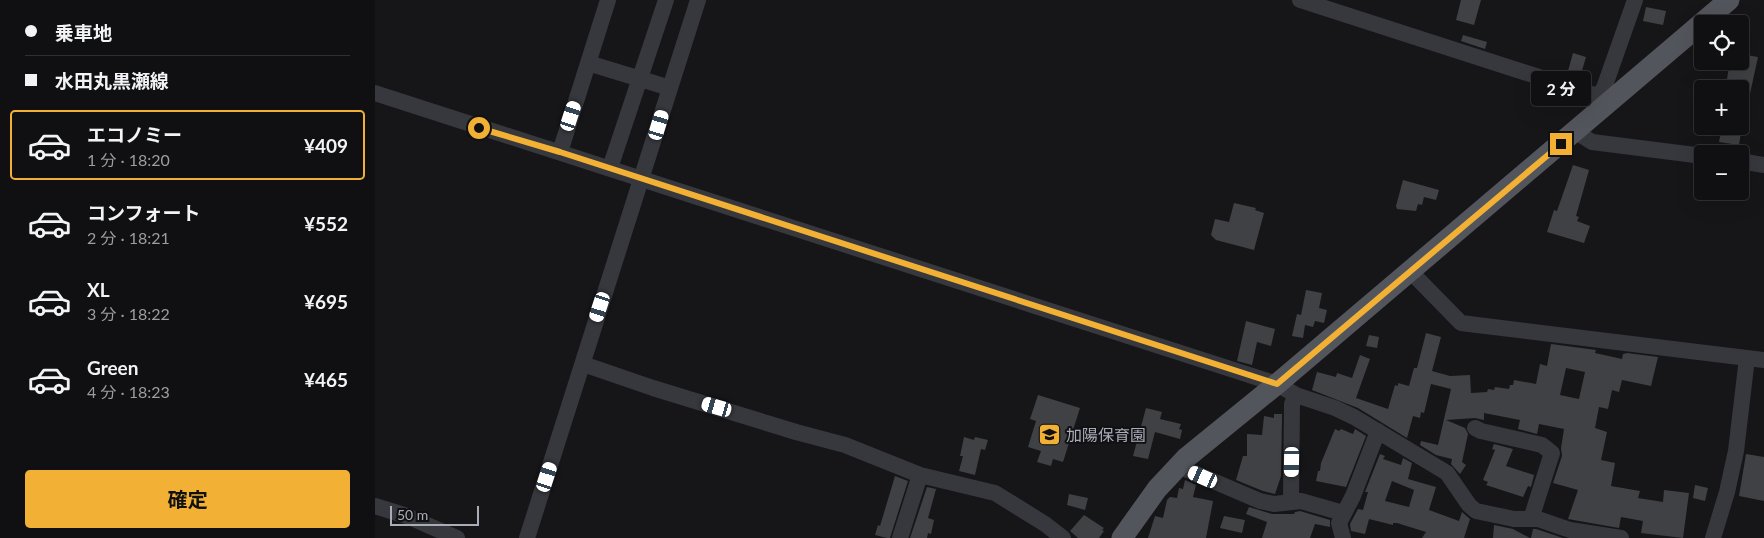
<!DOCTYPE html>
<html lang="ja">
<meta charset="utf-8">
<style>
body{margin:0;font-family:Lato,"Noto Sans JP",sans-serif;background:#1e1e20;color:#f1f3f6;height:100vh;display:flex;flex-direction:column;font-size:19px;white-space:nowrap}
*{box-sizing:border-box;margin:0}
p{font-size:16px;color:#9c9d9f}
.icon{flex:none;width:28px;height:28px;fill:none;stroke:currentColor;stroke-width:2;stroke-linecap:round;stroke-linejoin:round}
.map{position:relative;flex:1;overflow:hidden}
.sheet{display:flex;flex-direction:column;background:#101012;width:375px}
.sheet>*{flex:none}
.top-card{display:grid;align-content:center;height:110px;padding:0 25px;background:#101012}
.controls{position:absolute;left:1319px;top:15px;display:grid;gap:10px}
.controls a{display:grid;place-items:center;width:55px;height:55px;border-radius:5px;background:#101012;box-shadow:0 5px 20px #0002,0 0 0 1px #303032;font-size:25px}
.scale{position:absolute;left:15px;bottom:12px;width:89px;box-sizing:border-box;padding-left:5px;border:2px solid #a8adb8;border-top:0;font-size:14px;line-height:18px;white-space:nowrap;color:#a8adb8;-webkit-text-stroke:4px #111113;paint-order:stroke}
.end{position:absolute;width:22px;height:22px;margin:-11px;border:6px solid #f2b134;background:#111;box-shadow:0 0 0 2px #111}
.from{border-radius:50%}
.bubble{position:absolute;height:35px;border-radius:5px;background:#101012;box-shadow:0 5px 20px #0002,0 0 0 1px #303032;font-size:16px;font-weight:700;line-height:35px;text-align:center}
.car{position:absolute;width:15px;height:30px;margin:-15px -8px;border-radius:6px;box-shadow:0 0 4px 1px #0007;background:linear-gradient(#fff 24%,#345 0 40%,#fff 0 76%,#345 0 86%,#fff 0)}
.top-card b{display:flex;align-items:center;gap:18px;height:48px;font-size:19px}
.top-card b+b{border-top:1px solid #303032}
.top-card i{width:12px;height:12px;background:#f1f3f6}
ul{padding:0;list-style:none}
li{display:flex;align-items:center;gap:15px;height:70px;margin:0 10px 8px;padding:0 15px;border:2px solid transparent;border-radius:5px}
li div{flex:1}
li b{display:block;font-size:19px}
li em{font-style:normal;font-weight:700}
li.current{border-color:#f2b134}
li>.icon{width:45px;height:45px;stroke-width:1.5}
.primary-button{display:flex;gap:10px;margin-top:auto;padding:10px 25px}
.primary-button a{flex:1;height:58px;border-radius:5px;background:#f2b134;color:#111;font-size:20px;font-weight:700;line-height:58px;text-align:center}
main{display:flex;flex:1;min-height:0}
.map>svg:first-child{display:block}
</style>
<main>
<section class="sheet">
<div class="top-card">
<b><i class="from"></i>乗車地</b>
<b><i></i>水田丸黒瀬線</b>
</div>
<ul>
<li class="current"><svg class="icon" aria-label="car" viewBox="0 0 24 24"><path d="M5 17H2v-5l4-1 3-4h7l3 4 3 1v5h-3M9 17h6M6 11h13"/><circle cx="7" cy="17" r="2"/><circle cx="17" cy="17" r="2"/></svg><div><b>エコノミー</b><p>1 分 · 18:20</p></div><em>¥409</em></li>
<li><svg class="icon" aria-label="car" viewBox="0 0 24 24"><path d="M5 17H2v-5l4-1 3-4h7l3 4 3 1v5h-3M9 17h6M6 11h13"/><circle cx="7" cy="17" r="2"/><circle cx="17" cy="17" r="2"/></svg><div><b>コンフォート</b><p>2 分 · 18:21</p></div><em>¥552</em></li>
<li><svg class="icon" aria-label="car" viewBox="0 0 24 24"><path d="M5 17H2v-5l4-1 3-4h7l3 4 3 1v5h-3M9 17h6M6 11h13"/><circle cx="7" cy="17" r="2"/><circle cx="17" cy="17" r="2"/></svg><div><b>XL</b><p>3 分 · 18:22</p></div><em>¥695</em></li>
<li><svg class="icon" aria-label="car" viewBox="0 0 24 24"><path d="M5 17H2v-5l4-1 3-4h7l3 4 3 1v5h-3M9 17h6M6 11h13"/><circle cx="7" cy="17" r="2"/><circle cx="17" cy="17" r="2"/></svg><div><b>Green</b><p>4 分 · 18:23</p></div><em>¥465</em></li>
</ul>
<div class="primary-button"><a>確定</a></div>
</section>
<div class="map">
<svg width="1389" height="538" viewBox="0 0 1389 538">
<rect width="100%" height="100%" fill="#161618"/>
<path fill="#404145" fill-rule="evenodd" d="M 1086,0 L 1106,0 L 1099,25 L 1081,20 Z
M 1271,7 L 1291,11 L 1288,25 L 1268,21 Z
M 1088,35 L 1112,42 L 1110,49 L 1086,41 Z
M 1198,53 L 1211,57 L 1206,74 L 1193,71 Z
M 1365,54 L 1383,57 L 1369,121 L 1365,121 L 1365,81 L 1352,79 L 1355,61 L 1365,61 Z
M 1347,126 L 1367,126 L 1364,145 L 1344,142 Z
M 1198,165 L 1214,170 L 1201,216 L 1204,217 L 1202,221 L 1215,226 L 1209,243 L 1172,232 L 1179,210 L 1182,211 Z
M 1028,180 L 1064,190 L 1061,200 L 1049,197 L 1047,205 L 1043,204 L 1041,211 L 1022,209 L 1021,206 Z
M 1334,191 L 1363,191 L 1361,201 L 1333,197 Z
M 859,203 L 881,208 L 880,210 L 889,213 L 879,250 L 841,240 L 836,235 L 840,219 L 854,222 Z
M 931,290 L 947,293 L 944,308 L 952,310 L 949,323 L 940,321 L 938,327 L 930,325 L 928,338 L 917,336 L 922,314 L 926,315 Z
M 871,321 L 900,329 L 896,346 L 882,342 L 877,365 L 862,361 Z
M 1051,333 L 1066,337 L 1057,371 L 1075,376 L 1095,375 L 1096,393 L 1112,392 L 1113,389 L 1119,390 L 1120,387 L 1134,389 L 1135,385 L 1138,385 L 1139,380 L 1161,384 L 1165,364 L 1172,366 L 1176,344 L 1221,350 L 1220,353 L 1247,359 L 1248,354 L 1252,353 L 1283,357 L 1276,386 L 1247,380 L 1244,392 L 1237,390 L 1233,409 L 1224,407 L 1220,428 L 1232,432 L 1226,460 L 1240,463 L 1236,486 L 1265,491 L 1263,498 L 1288,502 L 1289,490 L 1314,493 L 1308,538 L 1266,533 L 1268,521 L 1246,517 L 1244,528 L 1193,519 L 1203,490 L 1178,483 L 1187,456 L 1186,448 L 1189,429 L 1164,424 L 1162,434 L 1143,429 L 1145,420 L 1109,413 L 1109,420 L 1100,418 L 1071,420 L 1090,428 L 1093,434 L 1087,462 L 1091,465 L 1085,474 L 1076,464 L 1077,459 L 1061,455 L 1045,445 L 1046,441 L 1063,445 L 1076,389 L 1056,384 L 1049,413 L 1046,412 L 1045,418 L 1038,416 L 1032,438 L 983,408 L 937,390 L 942,372 L 961,377 L 962,373 L 977,378 L 985,355 L 995,359 L 981,398 L 1013,409 L 1020,385 L 1023,386 L 1023,383 L 1034,386 L 1039,368 L 1042,368 ZM 1191,368 L 1210,372 L 1204,399 L 1185,395 Z
M 994,335 L 1004,337 L 1002,348 L 991,346 Z
M 663,395 L 705,408 L 688,462 L 678,459 L 676,466 L 662,462 L 666,451 L 653,447 L 661,421 L 655,419 Z
M 771,408 L 787,412 L 785,419 L 806,424 L 804,429 L 807,430 L 805,439 L 780,432 L 773,459 L 758,456 Z
M 899,414 L 907,414 L 906,476 L 900,494 L 888,491 L 861,480 L 868,456 L 872,456 L 872,434 L 887,435 L 889,416 L 899,418 Z
M 960,429 L 964,431 L 966,429 L 978,434 L 980,429 L 991,436 L 971,487 L 941,481 L 943,471 L 945,471 L 946,463 Z
M 589,437 L 599,440 L 600,437 L 613,440 L 610,450 L 606,449 L 600,475 L 584,471 L 588,456 L 585,456 Z
M 1119,444 L 1138,449 L 1131,466 L 1159,475 L 1156,487 L 1153,486 L 1148,497 L 1111,485 L 1113,482 L 1108,480 L 1120,450 L 1117,449 Z
M 1005,454 L 1010,456 L 1008,459 L 1026,465 L 1028,458 L 1037,463 L 1033,479 L 1061,487 L 1054,510 L 1084,521 L 1087,512 L 1095,519 L 1089,538 L 1047,538 L 1051,532 L 1022,523 L 1018,523 L 1018,525 L 994,519 L 990,534 L 976,531 L 975,524 L 983,509 L 988,510 L 993,492 L 990,492 ZM 1017,481 L 1039,490 L 1034,507 L 1010,501 Z
M 1371,454 L 1389,457 L 1389,501 L 1364,496 Z
M 520,476 L 533,481 L 515,538 L 512,538 L 500,535 L 503,525 L 505,526 Z
M 810,480 L 821,485 L 818,497 L 838,501 L 831,538 L 773,538 L 780,516 L 788,518 L 792,500 L 795,497 L 802,498 L 804,488 L 808,489 Z
M 1320,485 L 1333,488 L 1330,501 L 1318,498 Z
M 552,487 L 561,489 L 553,518 L 559,520 L 556,534 L 553,533 L 552,538 L 535,538 Z
M 694,494 L 713,498 L 710,510 L 692,505 Z
M 874,507 L 897,514 L 919,514 L 920,512 L 925,511 L 955,520 L 955,527 L 940,524 L 935,538 L 887,538 L 892,522 L 871,514 Z
M 709,515 L 729,528 L 727,530 L 729,531 L 724,538 L 703,538 L 695,531 Z
M 849,516 L 870,520 L 867,533 L 845,528 Z
M 1119,525 L 1138,529 L 1155,538 L 1118,538 Z
M 1158,529 L 1161,529 L 1188,538 L 1156,538 Z"/>
<g fill="none" stroke-linecap="round" stroke-linejoin="round">
<path stroke="#37383d" stroke-width="16" d="M 925,0 L 1223,96 L 1229,88 L 1260,0
M 213,63 L 295,88
M 0,93 L 902,384 L 921,395 L 960,408 L 979,417 L 1072,473 L 1094,505 L 1101,511 L 1139,519 L 1163,519 L 1195,530 L 1246,538
M 1201,132 L 1217,142 L 1328,156
M 185,152 L 233,0
M 1365,161 L 1389,165
M 235,168 L 291,0
M 1035,271 L 1086,323 L 1389,360
M 208,364 L 278,388 L 421,432 L 470,445 L 545,475 L 620,493 L 670,524 L 688,538
M 1100,428 L 1106,431 L 1167,445 L 1177,453 L 1156,519
M 803,466 L 885,501 L 899,504 L 926,501 L 968,513
M 916,501 L 917,404 L 921,395
M 0,506 L 32,516 L 82,538
M 152,538 L 323,0
M 525,538 L 545,475
M 968,538 L 964,523 L 978,496 L 1003,431
M 1338,538 L 1352,492 L 1361,451 L 1372,358"/>
<path stroke="#53555c" stroke-width="21" d="M 747,538 L 782,489 L 811,458 L 902,384 L 1354,0"/>
</g>
<g fill="none" stroke-linecap="round" stroke-linejoin="round">
<path stroke="#f2b134" stroke-width="6" d="M 104,128 L 185,152 L 902,384 L 1186,144"/>
</g>
<defs>
<symbol id="school-square" viewBox="-11 -11 22 22"><rect x="-9" y="-9" width="18" height="18" rx="4" fill="#f2b134" stroke="#111113"/><path d="M0-5L7-2L0 1L-7-2ZM-4 1L0 2.5L4 1V4Q0 6-4 4Z" fill="#111"/></symbol>
</defs>
<g fill-rule="evenodd">
<use href="#school-square" x="662" y="422" width="25" height="25"/>
</g>
<g text-anchor="middle" stroke-width="4" stroke-linejoin="round" paint-order="stroke">
<g font-size="16" fill="#a8adb8" stroke="#111113" text-anchor="start">
<text x="691" y="441">加陽保育園</text>
</g>
</g>
</svg>
<div class="controls">
<a><svg class="icon" aria-label="locate" viewBox="0 0 24 24"><circle cx="12" cy="12" r="6"/><path d="M12 2v4M12 18v4M2 12h4M18 12h4"/></svg></a>
<a>+</a>
<a>−</a>
</div>
<div class="scale">50 m</div>
<i class="end from" style="left:104px;top:128px"></i>
<i class="end" style="left:1186px;top:144px"></i>
<div class="bubble" style="left:1156px;top:71px;width:60px">2 分</div>
<i class="car" style="left:196px;top:116px;rotate:18deg"></i>
<i class="car" style="left:284px;top:125px;rotate:17deg"></i>
<i class="car" style="left:225px;top:307px;rotate:198deg"></i>
<i class="car" style="left:342px;top:407px;rotate:286deg"></i>
<i class="car" style="left:917px;top:462px;rotate:181deg"></i>
<i class="car" style="left:172px;top:477px;rotate:18deg"></i>
<i class="car" style="left:828px;top:477px;rotate:294deg"></i>
</div>
</main>
